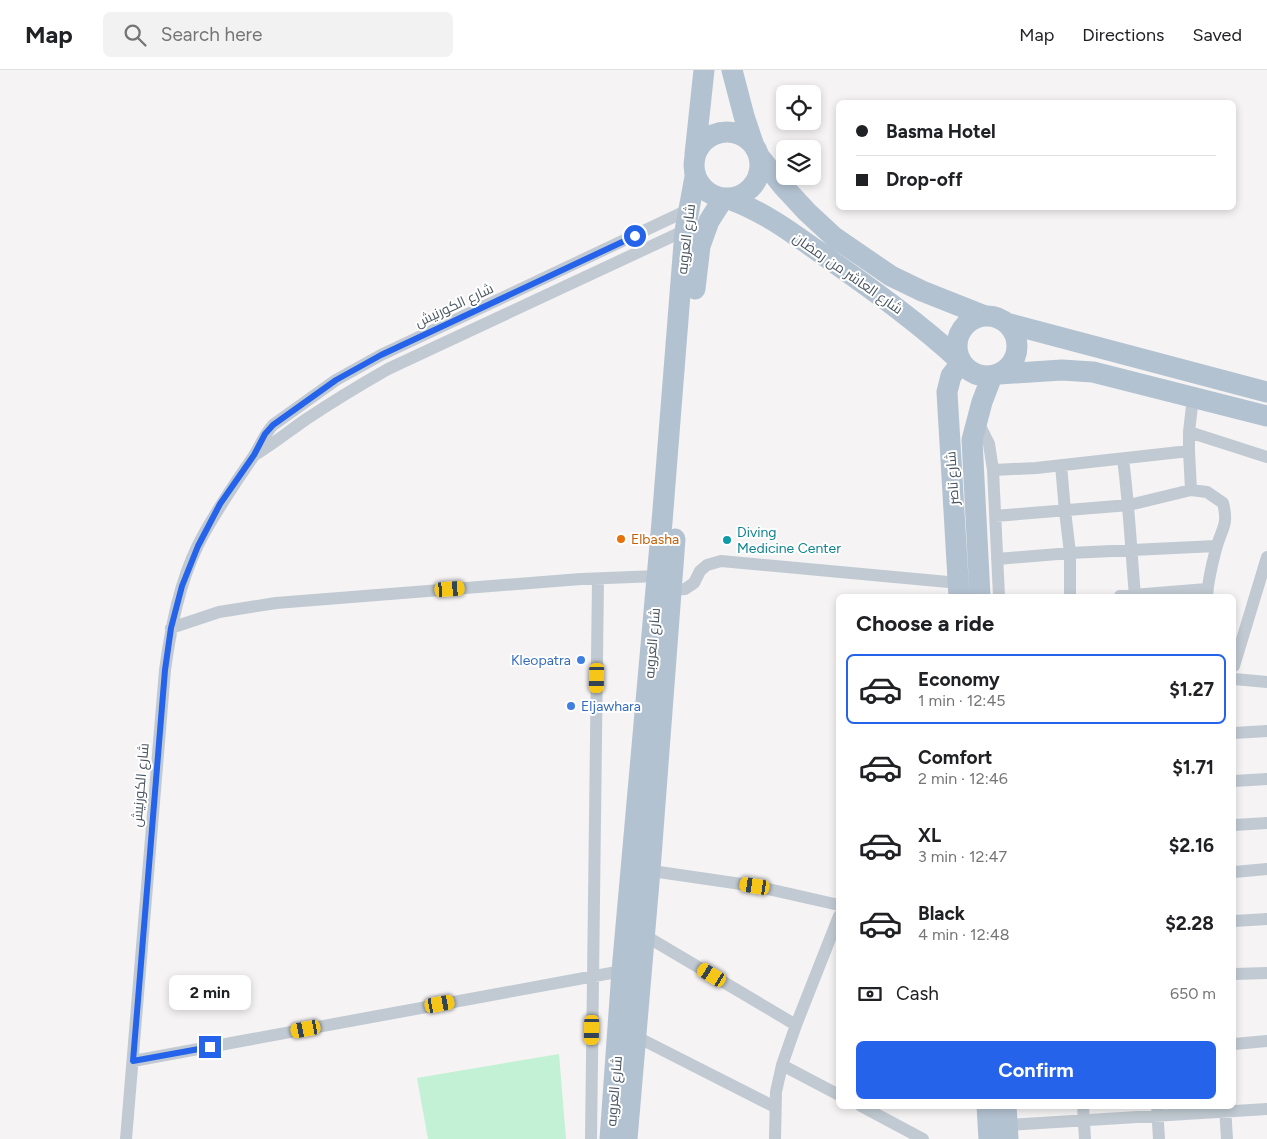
<!DOCTYPE html>
<meta charset="utf-8">
<style>
body{margin:0;font-family:Figtree,Cairo,sans-serif;background:#f2f2f2;color:#202124;height:100vh;display:flex;flex-direction:column;font-size:19px;white-space:nowrap}
*{box-sizing:border-box;margin:0}
p{font-size:16px;color:#757577}
.icon{flex:none;width:28px;height:28px;fill:none;stroke:currentColor;stroke-width:2;stroke-linecap:round;stroke-linejoin:round}
.map{position:relative;flex:1;overflow:hidden}
.panel{position:absolute;left:836px;top:524px;width:400px;height:515px;display:flex;flex-direction:column;background:#fff;border-radius:8px;box-shadow:0 2px 8px #0003}
.panel>*{flex:none}
.banner{position:absolute;left:836px;top:30px;width:400px;height:110px;border-radius:8px;box-shadow:0 2px 8px #0003;display:grid;align-content:center;height:110px;padding:0 20px;background:#fff}
.tools{position:absolute;left:776px;top:15px;display:grid;gap:10px}
.tools a{display:grid;place-items:center;width:45px;height:45px;border-radius:8px;background:#fff;box-shadow:0 2px 8px #0003;font-size:25px}
.end{position:absolute;width:22px;height:22px;margin:-11px;border:6px solid #2563eb;background:#fff;box-shadow:0 0 0 2px #fff}
.from{border-radius:50%}
.bubble{position:absolute;height:35px;border-radius:8px;background:#fff;box-shadow:0 2px 8px #0003;font-size:16px;font-weight:700;line-height:35px;text-align:center}
.car{position:absolute;width:15px;height:30px;margin:-15px -8px;border-radius:6px;box-shadow:0 0 4px 1px #0007;background:linear-gradient(#f5c518 24%,#345 0 40%,#f5c518 0 76%,#345 0 86%,#f5c518 0)}
.banner b{display:flex;align-items:center;gap:18px;height:48px;font-size:19px}
.banner b+b{border-top:1px solid #e0e0e0}
.banner i{width:12px;height:12px;background:#202124}
ul{padding:0;list-style:none}
li{display:flex;align-items:center;gap:15px;height:70px;margin:0 10px 8px;padding:0 10px;border:2px solid transparent;border-radius:8px}
li div{flex:1}
li b{display:block;font-size:19px}
li em{font-style:normal;font-weight:700}
li.active{border-color:#2563eb}
li>.icon{width:45px;height:45px;stroke-width:1.5}
h2{padding:0 20px;font-size:22px;line-height:60px}
.pay{display:flex;align-items:center;gap:12px;height:55px;padding:0 20px;font-size:19px}
.pay p{margin-inline-start:auto}
.button{display:flex;gap:10px;margin-top:auto;padding:10px 20px}
.button a{flex:1;height:58px;border-radius:8px;background:#2563eb;color:#fff;font-size:20px;font-weight:700;line-height:58px;text-align:center}
header{display:flex;align-items:center;gap:30px;box-sizing:border-box;height:70px;padding:0 25px;background:#fff;border-bottom:1px solid #e0e0e0}
header strong{font-size:24px}
nav{display:flex;gap:28px;margin-inline-start:auto;font-size:18px}
.search{width:350px;height:45px;background:#f2f2f2;display:flex;align-items:center;gap:12px;box-sizing:border-box;padding:0 18px;border-radius:8px;color:#757577;font-size:19px}
.map>svg:first-child{display:block}
</style>
<header>
<strong>Map</strong>
<div class="search"><svg class="icon" aria-label="search" viewBox="0 0 24 24"><circle cx="10" cy="10" r="6"/><path d="M15 15l6 6"/></svg>Search here</div>
<nav><a>Map</a><a>Directions</a><a>Saved</a></nav>
</header>
<div class="map">
<svg width="1267" height="1069" viewBox="0 0 1267 1069">
<rect width="100%" height="100%" fill="#f5f3f3"/>
<path fill="#c3f1d5" d="M 559,984 L 566,1069 L 428,1069 L 417,1008 Z"/>
<g fill="none" stroke-linecap="round" stroke-linejoin="round">
<path stroke="#c1cad2" stroke-width="12" d="M 978,352 L 989,374 L 993,400 L 999,526
M 1189,362 L 1267,387
M 1189,381 L 1191,420
M 255,385 C 273,374 288,362 305,350 C 332,332 360,315 388,299 L 688,159
M 1123,389 C 1129,434 1131,480 1135,526
M 1061,395 L 1065,441 L 1070,483 L 1070,526
M 993,400 L 1036,398 L 1189,381 L 1189,362 L 1193,327
M 995,446 L 1129,435 L 1191,420 L 1207,422 L 1223,433 C 1229,456 1221,459 1216,479 C 1212,494 1208,511 1207,526
M 997,489 L 1070,483 L 1216,476
M 672,520 L 685,519 L 694,513 L 700,501 L 707,495 L 721,491 L 959,513
M 1120,526 L 1207,519
M 171,558 L 219,542 L 276,533 L 581,509 L 658,506
M 1234,596 L 1267,487
M 1234,609 L 1267,612
M 1234,663 L 1267,661
M 1234,711 L 1267,709
M 1234,755 L 1267,753
M 645,800 L 755,816 L 839,835
M 1234,802 L 1267,799
M 1234,851 L 1267,849
M 644,865 L 796,955
M 1234,904 L 1267,903
M 635,966 L 775,1037
M 1234,974 L 1267,971
M 133,991 L 622,901
M 782,995 L 839,1025
M 861,1036 L 923,1069
M 1083,1036 L 1085,1069
M 1157,1036 L 1159,1069
M 1225,1036 L 1227,1069
M 1007,1055 L 1267,1039
M 126,1069 L 165,600 C 171,557 179,514 198,475 C 213,445 232,418 251,390 C 259,379 263,366 273,355 L 336,310 L 381,285 L 688,140
M 591,1069 L 598,509
M 775,1069 L 776,1022 L 782,995 L 796,955 L 839,846"/>
<path stroke="#b3c2d1" stroke-width="21" d="M 732,0 L 744,46 L 754,76
M694 95a33 33 0 1 1 66 0a33 33 0 1 1-66 0Z
M 695,84 L 704,0
M 759,86 L 782,115 L 807,142 L 834,167 L 891,206 L 922,221 L 985,246
M 729,129 C 768,143 799,168 833,192 C 877,223 920,254 959,290
M 695,219 L 700,176 L 709,151 L 723,129
M957 276a30 30 0 1 1 60 0a30 30 0 1 1-60 0Z
M 1006,253 L 1267,322
M 999,304 L 1062,300 L 1093,302 L 1267,346
M 959,526 L 947,322 L 951,306 L 961,293
M 980,526 L 972,370 L 982,332 L 992,306
M 987,1036 L 989,1069
M 1006,1036 L 1008,1069
M 610,1069 L 622,901 L 662,452 L 685,161 L 695,107
M 627,1069 L 650,800 L 675,469"/>
</g>
<g fill="none" stroke-linecap="round" stroke-linejoin="round">
<path stroke="#2563eb" stroke-width="6" d="M 210,977 L 133,991 L 165,600 L 171,558 L 182,516 L 198,476 L 220,434 L 254,385 L 265,364 L 273,355 L 336,310 L 381,285 L 635,166"/>
</g>
<circle fill="#e8710a" stroke="#fff" stroke-width="2" cx="621" cy="469" r="5"/>
<circle fill="#0f9aa8" stroke="#fff" stroke-width="2" cx="727" cy="470" r="5"/>
<g fill="#3f7fe0" stroke="#fff" stroke-width="2">
<circle cx="581" cy="590" r="5"/>
<circle cx="571" cy="636" r="5"/>
</g>
<g text-anchor="middle" stroke-width="4" stroke-linejoin="round" paint-order="stroke">
<g font-size="14" fill="#4a5661" stroke="#fff">
<text transform="translate(686 169) rotate(-83)" y="5">شارع العروبه</text>
<text transform="translate(848 203) rotate(35)" y="5">شارع العاشر من رمضان</text>
<text transform="translate(454 235) rotate(-25)" y="5">شارع الكورنيش</text>
<text transform="translate(952 408) rotate(-94)" y="5">شارع ناصر</text>
<text transform="translate(652 573) rotate(-85)" y="5">شارع العروبه</text>
<text transform="translate(140 715) rotate(-85)" y="5">شارع الكورنيش</text>
<text transform="translate(614 1021) rotate(-85)" y="5">شارع العروبه</text>
</g>
<g font-size="14" fill="#0d838f" stroke="#fff" text-anchor="start">
<text x="737" y="467">Diving<tspan x="737" dy="16">Medicine Center</tspan></text>
</g>
<g font-size="14" fill="#c56008" stroke="#fff" text-anchor="start">
<text x="631" y="474">Elbasha</text>
</g>
<g font-size="14" fill="#366cbe" stroke="#fff" text-anchor="end">
<text x="571" y="595">Kleopatra</text>
<text x="581" y="641" text-anchor="start">Eljawhara</text>
</g>
</g>
</svg>
<div class="tools">
<a><svg class="icon" aria-label="locate" viewBox="0 0 24 24"><circle cx="12" cy="12" r="6"/><path d="M12 2v4M12 18v4M2 12h4M18 12h4"/></svg></a>
<a><svg class="icon" aria-label="layers" viewBox="0 0 24 24"><path d="M12 4l9 5-9 5-9-5zM3 14l9 5 9-5"/></svg></a>
</div>
<i class="end from" style="left:635px;top:166px"></i>
<i class="end" style="left:210px;top:977px"></i>
<div class="bubble" style="left:169px;top:905px;width:82px">2 min</div>
<i class="car" style="left:450px;top:519px;rotate:86deg"></i>
<i class="car" style="left:597px;top:608px;rotate:181deg"></i>
<i class="car" style="left:755px;top:816px;rotate:279deg"></i>
<i class="car" style="left:712px;top:905px;rotate:301deg"></i>
<i class="car" style="left:440px;top:934px;rotate:80deg"></i>
<i class="car" style="left:306px;top:959px;rotate:259deg"></i>
<i class="car" style="left:592px;top:960px;rotate:181deg"></i>
<div class="banner">
<b><i class="from"></i>Basma Hotel</b>
<b><i></i>Drop-off</b>
</div>
<section class="panel">
<h2>Choose a ride</h2>
<ul>
<li class="active"><svg class="icon" aria-label="car" viewBox="0 0 24 24"><path d="M5 17H2v-5l4-1 3-4h7l3 4 3 1v5h-3M9 17h6M6 11h13"/><circle cx="7" cy="17" r="2"/><circle cx="17" cy="17" r="2"/></svg><div><b>Economy</b><p>1 min · 12:45</p></div><em>$1.27</em></li>
<li><svg class="icon" aria-label="car" viewBox="0 0 24 24"><path d="M5 17H2v-5l4-1 3-4h7l3 4 3 1v5h-3M9 17h6M6 11h13"/><circle cx="7" cy="17" r="2"/><circle cx="17" cy="17" r="2"/></svg><div><b>Comfort</b><p>2 min · 12:46</p></div><em>$1.71</em></li>
<li><svg class="icon" aria-label="car" viewBox="0 0 24 24"><path d="M5 17H2v-5l4-1 3-4h7l3 4 3 1v5h-3M9 17h6M6 11h13"/><circle cx="7" cy="17" r="2"/><circle cx="17" cy="17" r="2"/></svg><div><b>XL</b><p>3 min · 12:47</p></div><em>$2.16</em></li>
<li><svg class="icon" aria-label="car" viewBox="0 0 24 24"><path d="M5 17H2v-5l4-1 3-4h7l3 4 3 1v5h-3M9 17h6M6 11h13"/><circle cx="7" cy="17" r="2"/><circle cx="17" cy="17" r="2"/></svg><div><b>Black</b><p>4 min · 12:48</p></div><em>$2.28</em></li>
</ul>
<div class="pay"><svg class="icon" aria-label="cash" viewBox="0 0 24 24"><path d="M3 7h18v10H3z"/><circle cx="12" cy="12" r="2"/></svg>Cash<p>650 m</p></div>
<div class="button"><a>Confirm</a></div>
</section>
</div>
